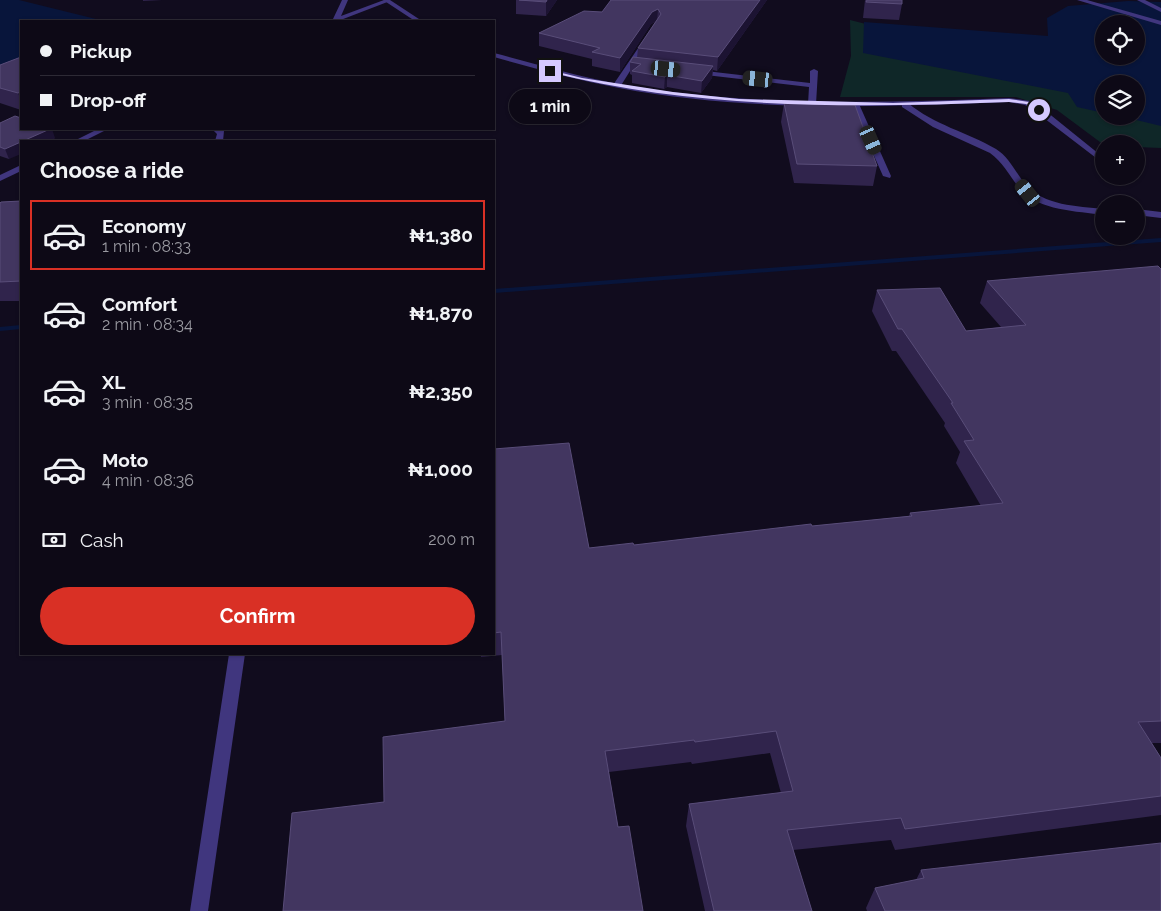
<!DOCTYPE html>
<meta charset="utf-8">
<style>
body{margin:0;font-family:Raleway,sans-serif;background:#16121f;color:#f1f3f6;height:100vh;display:flex;flex-direction:column;font-size:19px;white-space:nowrap}
*{box-sizing:border-box;margin:0}
p{font-size:16px;color:#9a9aa1}
.icon{flex:none;width:28px;height:28px;fill:none;stroke:currentColor;stroke-width:2;stroke-linecap:round;stroke-linejoin:round}
.map{position:relative;flex:1;overflow:hidden}
.side{position:absolute;left:20px;top:140px;width:475px;height:515px;display:flex;flex-direction:column;background:#0d0916;border-radius:0px;box-shadow:0 1px 4px #0004,0 0 0 1px #2d2a35}
.side>*{flex:none}
.hud{position:absolute;left:20px;top:20px;width:475px;height:110px;border-radius:0px;box-shadow:0 1px 4px #0004,0 0 0 1px #2d2a35;display:grid;align-content:center;height:110px;padding:0 20px;background:#0d0916}
.fabs{position:absolute;left:1095px;top:15px;display:grid;gap:10px}
.fabs a{display:grid;place-items:center;width:50px;height:50px;border-radius:50%;background:#0d0916;box-shadow:0 1px 4px #0004,0 0 0 1px #2d2a35;font-size:25px}
.end{position:absolute;width:22px;height:22px;margin:-11px;border:6px solid #d5c9ff;background:#111;box-shadow:0 0 0 2px #111}
.from{border-radius:50%}
.bubble{position:absolute;height:35px;border-radius:18px;background:#0d0916;box-shadow:0 1px 4px #0004,0 0 0 1px #2d2a35;font-size:16px;font-weight:700;line-height:35px;text-align:center}
.car{position:absolute;width:15px;height:30px;margin:-15px -8px;border-radius:6px;box-shadow:0 0 4px 1px #0007;background:linear-gradient(#222 24%,#8ab4d8 0 40%,#222 0 76%,#8ab4d8 0 86%,#222 0)}
.hud b{display:flex;align-items:center;gap:18px;height:48px;font-size:19px}
.hud b+b{border-top:1px solid #2d2a35}
.hud i{width:12px;height:12px;background:#f1f3f6}
ul{padding:0;list-style:none}
li{display:flex;align-items:center;gap:15px;height:70px;margin:0 10px 8px;padding:0 10px;border:2px solid transparent;border-radius:0px}
li div{flex:1}
li b{display:block;font-size:19px}
li em{font-style:normal;font-weight:700}
li.active{border-color:#d93025}
li>.icon{width:45px;height:45px;stroke-width:1.5}
h2{padding:0 20px;font-size:22px;line-height:60px}
.pay{display:flex;align-items:center;gap:12px;height:55px;padding:0 20px;font-size:19px}
.pay p{margin-inline-start:auto}
.cta{display:flex;gap:10px;margin-top:auto;padding:10px 20px}
.cta a{flex:1;height:58px;border-radius:30px;background:#d93025;color:#fff;font-size:20px;font-weight:700;line-height:58px;text-align:center}
.map>svg:first-child{display:block}
</style>
<div class="map">
<svg width="1161" height="911" viewBox="0 0 1161 911">
<rect width="100%" height="100%" fill="#110c1e"/>
<path fill="#0f2728" d="M 850,20 L 1104,84 L 1104,116 L 1136,116 L 1161,98 L 1161,148 L 1136,147 L 1136,144 L 1104,145 L 1057,110 L 1016,97 L 840,97 L 851,56 Z"/>
<path fill="#08153b" fill-rule="evenodd" d="M 0,0 L 19,0 L 104,21 L 21,21 L 21,72 L 0,81 Z
M 1128,1 L 1161,2 L 1161,126 L 1120,116 L 1136,116 L 1136,84 L 1104,84 L 1104,113 L 1077,107 L 1068,93 L 863,53 L 864,22 L 1048,36 L 1047,18 L 1068,6 ZM 1104,24 L 1136,24 L 1136,56 L 1104,56 Z"/>
<g fill="none" stroke-linecap="round" stroke-linejoin="round">
<path fill="#08153b" fill-rule="evenodd" d="M 1161,238 L 1161,242 L 494,293 L 494,289 Z
M 21,325 L 21,329 L 0,331 L 0,327 Z"/>
<path fill="#40367e" fill-rule="evenodd" d="M 342,0 L 348,0 L 341,16 L 384,0 L 390,1 L 338,21 L 330,21 L 333,19 Z
M 645,38 L 650,39 L 620,87 L 614,87 L 613,85 Z
M 814,69 L 818,71 L 816,104 L 812,106 L 808,104 L 809,87 L 697,74 L 693,72 L 697,70 L 810,83 L 810,71 Z
M 852,102 L 859,104 L 891,176 L 890,178 L 883,176 L 851,104 Z
M 902,103 L 908,103 C 934,125 967,132 996,149 C 1009,157 1016,173 1025,184 C 1044,206 1077,206 1104,209 L 1104,215 C 1077,211 1039,211 1020,189 C 1010,177 1003,162 990,153 L 933,127 L 902,107 Z
M 98,129 L 108,129 L 84,141 L 74,141 Z
M 212,129 L 221,129 L 224,131 L 223,141 L 215,141 L 217,134 Z
M 21,165 L 21,171 L 0,181 L 0,175 Z
M 1136,209 L 1161,212 L 1161,218 L 1136,215 Z"/>
<path fill="#40367e" fill-rule="evenodd" d="M 383,0 L 390,0 L 422,21 L 415,21 Z
M 1077,0 L 1087,0 L 1161,21 L 1161,25 Z
M 1137,0 L 1145,0 L 1161,8 L 1161,12 Z
M 494,53 C 536,64 577,76 619,84 C 747,107 879,103 1009,98 L 1030,101 L 1042,108 L 1104,158 L 1104,164 L 1036,112 L 1025,105 L 1009,102 C 879,107 747,112 619,88 C 577,80 535,69 494,57 Z
M 229,654 L 245,654 L 208,911 L 190,911 Z"/>
</g>
<path fill="#30244c" d="M 143,0 L 162,0 L 143,1 Z
M 516,0 L 557,0 L 546,16 L 516,14 Z
M 611,0 L 767,0 L 717,71 L 713,70 L 712,78 L 701,93 L 667,87 L 664,89 L 632,83 L 632,75 L 630,74 L 630,62 L 637,58 L 638,48 L 655,22 L 651,24 L 620,72 L 592,66 L 592,59 L 539,46 L 539,33 L 602,12 Z
M 865,0 L 902,0 L 902,4 L 899,20 L 863,18 Z
M 21,57 L 21,110 L 0,103 L 0,65 Z
M 784,103 L 877,166 L 873,186 L 794,183 L 781,122 Z
M 0,123 L 55,138 L 49,141 L 21,141 L 9,159 L 0,156 Z
M 21,201 L 21,301 L 0,301 L 0,203 Z
M 1161,269 L 1161,743 L 1152,743 L 1161,758 L 1161,815 L 895,850 L 891,840 L 793,850 L 812,911 L 705,911 L 686,826 L 689,804 L 781,793 L 770,753 L 692,764 L 691,762 L 609,772 L 618,827 L 643,911 L 384,802 L 505,721 L 502,655 L 481,657 L 481,654 L 494,654 L 494,449 L 589,548 L 634,545 L 909,516 L 910,513 L 981,506 L 956,463 L 960,452 L 944,426 L 945,423 L 896,351 L 892,351 L 872,311 L 877,290 L 966,331 L 1001,327 L 980,303 L 987,281 Z
M 921,870 L 1161,911 L 867,911 L 866,908 L 875,888 L 916,880 Z"/>
<path fill="#1c1332" d="M 547,0 L 557,0 L 546,16 L 546,2 Z
M 760,0 L 767,0 L 717,71 L 718,57 Z
M 658,9 L 657,21 L 651,24 L 620,72 L 620,58 L 652,12 Z
M 713,66 L 712,78 L 701,93 L 702,81 Z
M 667,75 L 667,87 L 664,89 L 665,77 Z
M 21,92 L 21,100 L 18,93 Z
M 50,129 L 52,129 L 55,138 L 49,141 L 22,141 Z
M 21,141 L 21,154 L 9,159 L 5,149 Z"/>
<path fill="#423660" stroke="#594d79" d="M 519,0 L 547,0 L 546,2 Z
M 611,0 L 760,0 L 718,57 L 638,48 L 661,14 L 658,9 L 652,12 L 620,58 L 592,52 L 600,48 L 539,33 L 584,11 L 602,12 Z
M 867,0 L 902,0 L 902,4 L 866,2 Z
M 21,57 L 21,92 L 18,93 L 0,88 L 0,65 Z
M 633,57 L 713,66 L 702,81 L 667,75 L 665,77 L 632,71 L 641,64 L 630,62 Z
M 784,103 L 855,105 L 877,166 L 797,164 Z
M 15,116 L 21,118 L 21,129 L 50,129 L 5,149 L 0,147 L 0,123 Z
M 21,201 L 21,281 L 0,282 L 0,203 L 1,202 Z
M 1158,266 L 1161,269 L 1161,721 L 1138,722 L 1161,758 L 1161,796 L 905,829 L 901,818 L 787,830 L 812,911 L 714,911 L 689,804 L 793,791 L 776,731 L 695,742 L 694,740 L 605,751 L 618,827 L 629,826 L 643,911 L 283,911 L 292,813 L 384,802 L 383,737 L 505,721 L 501,632 L 494,633 L 494,449 L 569,443 L 589,548 L 633,543 L 634,545 L 811,524 L 812,526 L 912,516 L 910,513 L 1003,503 L 964,441 L 974,440 L 951,403 L 953,403 L 902,329 L 898,329 L 877,290 L 940,288 L 966,331 L 1026,325 L 987,281 Z
M 1161,843 L 1161,911 L 885,911 L 875,888 L 924,878 L 921,870 Z"/>
<path fill="#d5c9ff" d="M 550,70 L 582,78 L 673,92 L 739,99 L 893,103 L 1009,99 L 1029,102 L 1042,110 L 1038,111 L 1026,104 L 1009,102 C 855,108 699,110 549,72 Z"/>
</svg>
<div class="fabs">
<a><svg class="icon" aria-label="locate" viewBox="0 0 24 24"><circle cx="12" cy="12" r="6"/><path d="M12 2v4M12 18v4M2 12h4M18 12h4"/></svg></a>
<a><svg class="icon" aria-label="layers" viewBox="0 0 24 24"><path d="M12 4l9 5-9 5-9-5zM3 14l9 5 9-5"/></svg></a>
<a>+</a>
<a>−</a>
</div>
<i class="end from" style="left:1039px;top:110px"></i>
<i class="end" style="left:550px;top:71px"></i>
<div class="bubble" style="left:509px;top:89px;width:82px">1 min</div>
<i class="car" style="left:666px;top:69px;rotate:96deg"></i>
<i class="car" style="left:758px;top:79px;rotate:276deg"></i>
<i class="car" style="left:871px;top:140px;rotate:156deg"></i>
<i class="car" style="left:1028px;top:193px;rotate:321deg"></i>
<div class="hud">
<b><i class="from"></i>Pickup</b>
<b><i></i>Drop-off</b>
</div>
<section class="side">
<h2>Choose a ride</h2>
<ul>
<li class="active"><svg class="icon" aria-label="car" viewBox="0 0 24 24"><path d="M5 17H2v-5l4-1 3-4h7l3 4 3 1v5h-3M9 17h6M6 11h13"/><circle cx="7" cy="17" r="2"/><circle cx="17" cy="17" r="2"/></svg><div><b>Economy</b><p>1 min · 08:33</p></div><em>₦1,380</em></li>
<li><svg class="icon" aria-label="car" viewBox="0 0 24 24"><path d="M5 17H2v-5l4-1 3-4h7l3 4 3 1v5h-3M9 17h6M6 11h13"/><circle cx="7" cy="17" r="2"/><circle cx="17" cy="17" r="2"/></svg><div><b>Comfort</b><p>2 min · 08:34</p></div><em>₦1,870</em></li>
<li><svg class="icon" aria-label="car" viewBox="0 0 24 24"><path d="M5 17H2v-5l4-1 3-4h7l3 4 3 1v5h-3M9 17h6M6 11h13"/><circle cx="7" cy="17" r="2"/><circle cx="17" cy="17" r="2"/></svg><div><b>XL</b><p>3 min · 08:35</p></div><em>₦2,350</em></li>
<li><svg class="icon" aria-label="car" viewBox="0 0 24 24"><path d="M5 17H2v-5l4-1 3-4h7l3 4 3 1v5h-3M9 17h6M6 11h13"/><circle cx="7" cy="17" r="2"/><circle cx="17" cy="17" r="2"/></svg><div><b>Moto</b><p>4 min · 08:36</p></div><em>₦1,000</em></li>
</ul>
<div class="pay"><svg class="icon" aria-label="cash" viewBox="0 0 24 24"><path d="M3 7h18v10H3z"/><circle cx="12" cy="12" r="2"/></svg>Cash<p>200 m</p></div>
<div class="cta"><a>Confirm</a></div>
</section>
</div>
